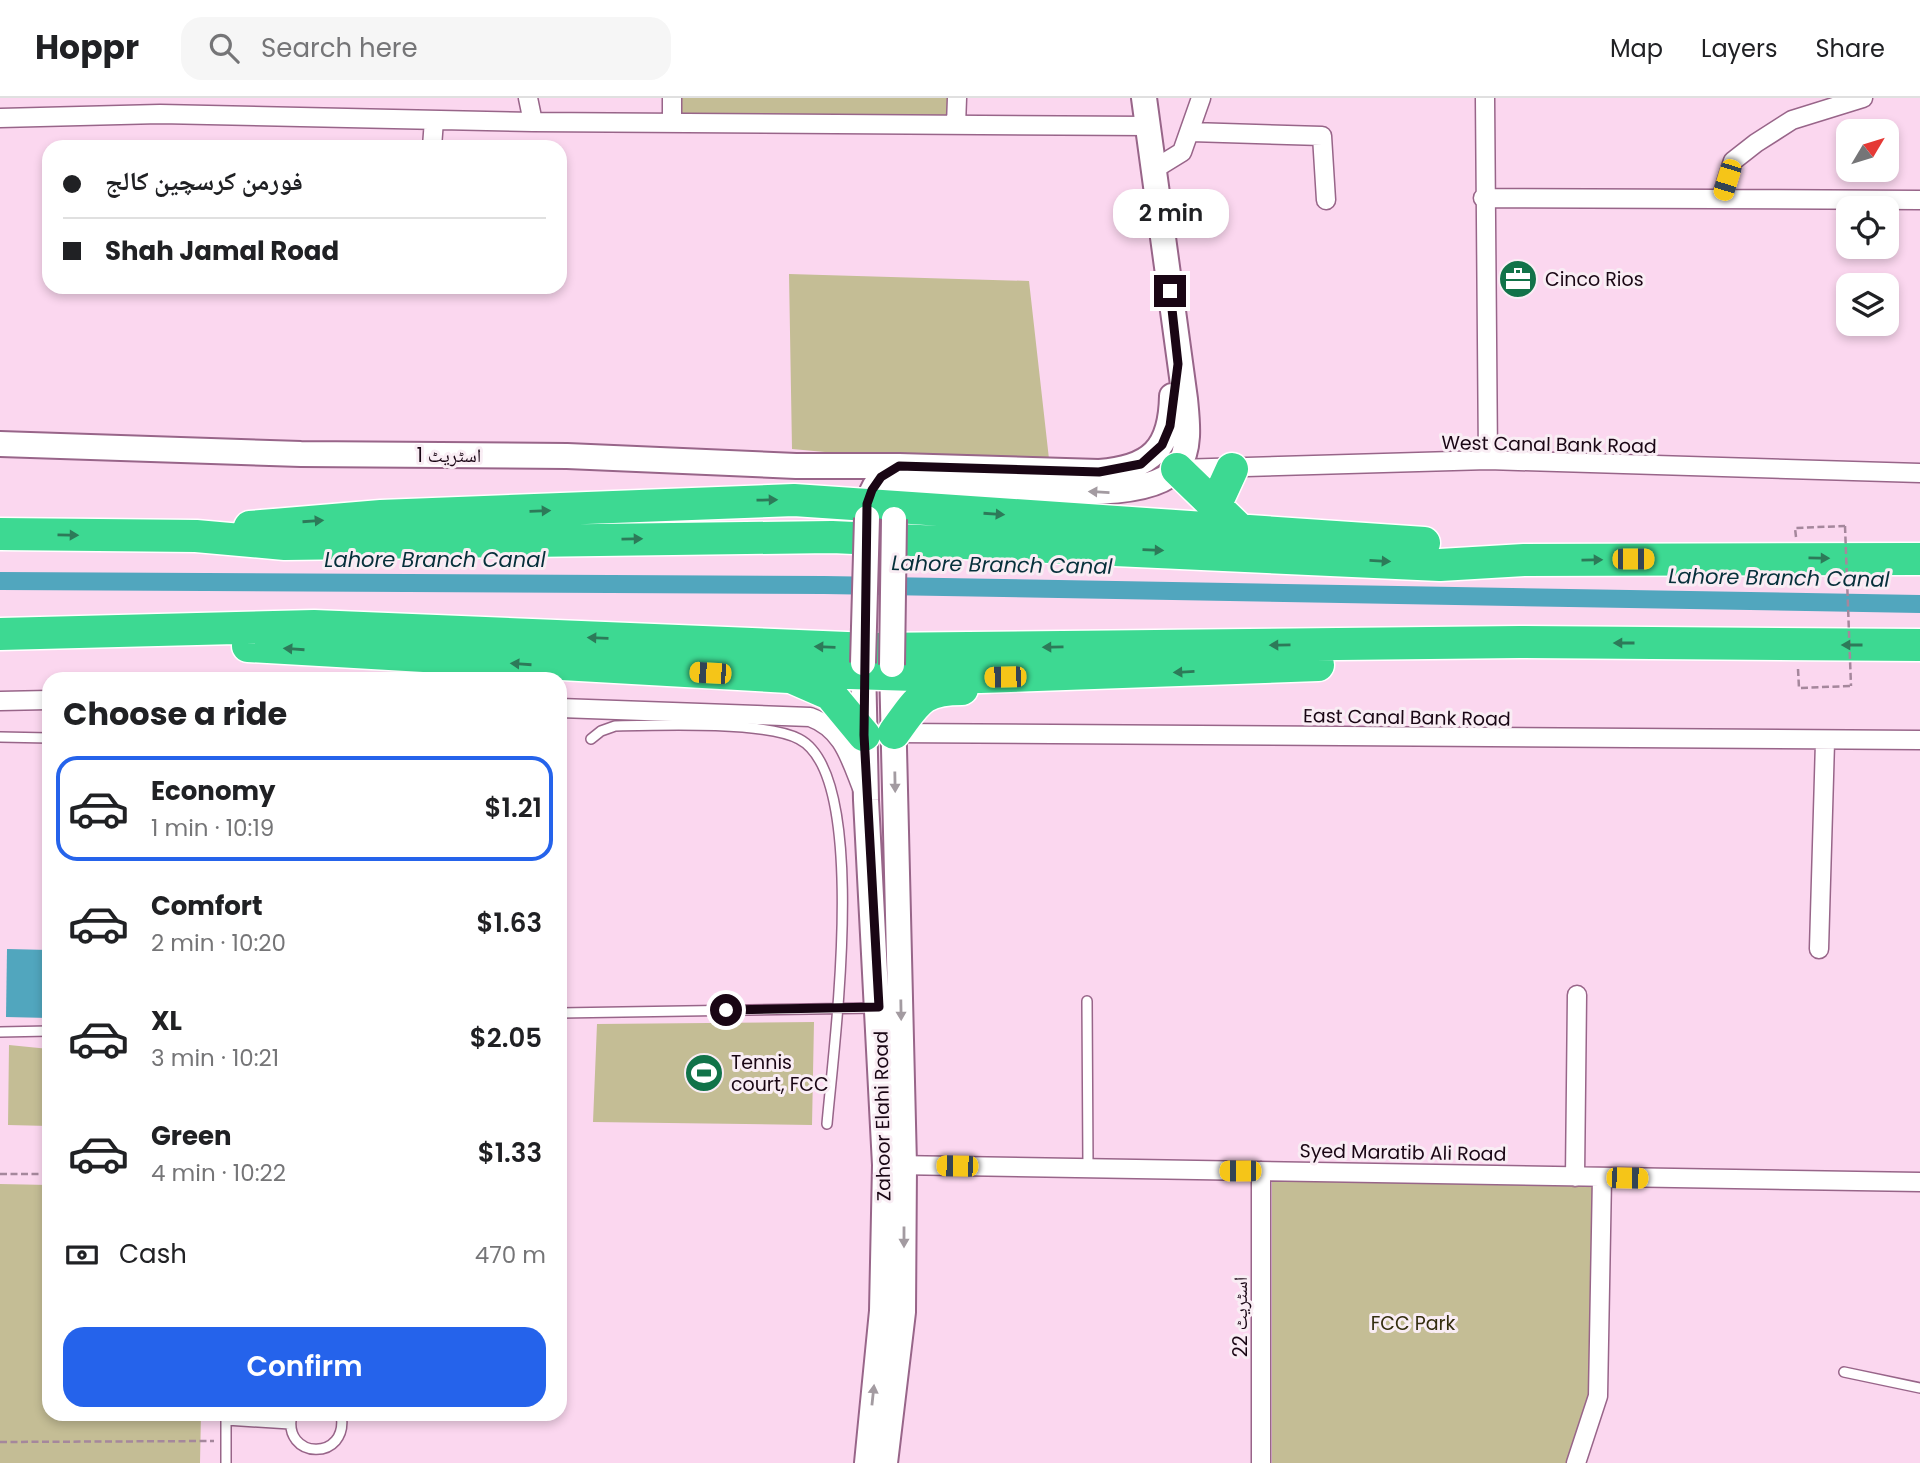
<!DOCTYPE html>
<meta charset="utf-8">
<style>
body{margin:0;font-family:Poppins,"Noto Naskh Arabic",sans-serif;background:#f6f6f6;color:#202124;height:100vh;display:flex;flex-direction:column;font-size:26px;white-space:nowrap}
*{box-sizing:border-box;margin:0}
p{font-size:23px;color:#757577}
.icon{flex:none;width:38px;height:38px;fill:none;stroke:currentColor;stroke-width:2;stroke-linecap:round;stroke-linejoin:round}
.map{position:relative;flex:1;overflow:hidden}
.side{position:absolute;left:42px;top:574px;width:525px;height:749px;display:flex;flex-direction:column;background:#fff;border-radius:21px;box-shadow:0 4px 10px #0003}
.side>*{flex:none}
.guide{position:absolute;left:42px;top:42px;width:525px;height:154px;border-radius:21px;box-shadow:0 4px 10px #0003;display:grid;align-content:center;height:154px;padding:0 21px;background:#fff}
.needle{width:46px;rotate:52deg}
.buttons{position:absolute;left:1836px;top:21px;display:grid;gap:14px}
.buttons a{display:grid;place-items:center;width:63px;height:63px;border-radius:14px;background:#fff;box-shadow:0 4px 10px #0003;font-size:35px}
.end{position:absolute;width:32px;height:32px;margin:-16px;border:9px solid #190614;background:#fff;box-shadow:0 0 0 4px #fff}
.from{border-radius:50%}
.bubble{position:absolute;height:49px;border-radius:21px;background:#fff;box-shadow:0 4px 10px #0003;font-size:23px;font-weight:600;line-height:49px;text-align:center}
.car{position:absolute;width:21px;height:42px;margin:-21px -10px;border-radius:9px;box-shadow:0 0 5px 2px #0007;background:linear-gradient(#f5c518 24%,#345 0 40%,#f5c518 0 76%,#345 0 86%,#f5c518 0)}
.guide b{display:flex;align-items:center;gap:24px;height:66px;font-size:26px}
.guide b+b{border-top:2px solid #e0e0e0}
.guide i{width:18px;height:18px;background:#202124}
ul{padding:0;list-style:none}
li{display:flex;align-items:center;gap:21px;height:105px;margin:0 14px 10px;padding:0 7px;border:4px solid transparent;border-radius:21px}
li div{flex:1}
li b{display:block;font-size:26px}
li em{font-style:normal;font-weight:600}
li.selected{border-color:#2563eb}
li>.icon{width:63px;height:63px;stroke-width:1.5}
h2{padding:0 21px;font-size:32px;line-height:84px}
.pay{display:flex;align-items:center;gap:18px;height:77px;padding:0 21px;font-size:26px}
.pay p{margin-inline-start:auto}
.button{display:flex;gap:14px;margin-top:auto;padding:14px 21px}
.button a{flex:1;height:80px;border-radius:21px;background:#2563eb;color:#fff;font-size:28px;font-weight:600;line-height:80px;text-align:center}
header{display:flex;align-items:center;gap:42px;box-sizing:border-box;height:98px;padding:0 35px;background:#fff;border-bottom:2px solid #e0e0e0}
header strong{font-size:33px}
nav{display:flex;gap:38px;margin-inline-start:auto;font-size:24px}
.search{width:490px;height:63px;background:#f6f6f6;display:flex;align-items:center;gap:18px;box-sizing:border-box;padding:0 24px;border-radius:21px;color:#757577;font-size:26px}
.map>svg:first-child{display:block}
</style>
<header>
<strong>Hoppr</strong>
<div class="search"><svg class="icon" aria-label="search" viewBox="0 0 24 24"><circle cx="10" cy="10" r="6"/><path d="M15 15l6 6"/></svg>Search here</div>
<nav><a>Map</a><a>Layers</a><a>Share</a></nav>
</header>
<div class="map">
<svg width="1920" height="1365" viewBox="0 0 1920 1365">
<rect width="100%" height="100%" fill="#fbd7ef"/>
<path fill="#c4bd95" d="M 672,0 L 957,0 L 956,27 L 672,25 Z
M 789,176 L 1029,183 L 1049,361 L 847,356 L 792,351 Z
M 814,924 L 812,1027 L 593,1024 L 597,926 Z
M 9,947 L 49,951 L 49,1028 L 8,1027 Z
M 1272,1083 L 1594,1087 L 1590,1310 L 1569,1365 L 1272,1365 Z
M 0,1086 L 49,1087 L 49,1316 L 201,1316 L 200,1365 L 0,1365 Z"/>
<path fill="#51a6be" d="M 7,851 L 49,852 L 49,920 L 6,919 Z"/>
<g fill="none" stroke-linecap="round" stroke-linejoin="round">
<path stroke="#51a6be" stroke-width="18" d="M 0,483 L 824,487 L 1920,506"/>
<defs>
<path id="lane" d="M 0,639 L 49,640
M 591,641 L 601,633 L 615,628 C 656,627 765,623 799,641 C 871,678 833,953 827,1026
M 1087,903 L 1088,1069
M 560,915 L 874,910
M 0,934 L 49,933
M 1844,1274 L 1920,1290
M 292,1316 C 281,1362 350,1364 341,1316
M 226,1322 L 290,1326
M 226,1365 L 226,1316"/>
<path id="street" d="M 528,0 L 533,24
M 672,0 L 672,25
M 1485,0 L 1488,362
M 0,20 L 160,16 L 533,24 L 1149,28
M 956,27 L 957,0
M 1191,34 L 1322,38 L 1326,102
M 432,49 L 434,22
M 1156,70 L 1182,54 L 1201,0
M 1483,100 L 1920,102
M 1721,101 L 1733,63 L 1756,45 L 1792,22 L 1863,0
M 1177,371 L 1488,362 L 1920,375
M 0,603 L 49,602
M 560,610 L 810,619 C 843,631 850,660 862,690
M 894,635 L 1920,642
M 1819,851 L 1825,644
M 895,1067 L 1920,1084
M 1261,1073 L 1261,1365
M 1575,1079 L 1577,897
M 1576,1365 L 1598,1298 L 1602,1079"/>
<path id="secondary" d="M 0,346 L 301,356 L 567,358 L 796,368 L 899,368
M 867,420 C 868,395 876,378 899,368 L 1099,374 C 1151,370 1171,351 1172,298
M 894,421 L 898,394 L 910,386 C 966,381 1145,416 1178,369 C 1191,350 1187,322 1185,301 L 1144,0
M 863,565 L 866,702 L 885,1067 L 882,1213 L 867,1365
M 885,1365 L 903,1214 L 904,1067 L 892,567"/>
<path id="highway" d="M 1177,371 L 1239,431
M 1215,408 L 1232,371
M 250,429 L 381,418 L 794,402 L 1424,445
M 0,436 L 196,438 L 285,446 L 832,439 L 1440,467 L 1524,462 L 1920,461
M 0,536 L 314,528 L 871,551 L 1520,544 L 1920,547
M 248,548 L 789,579 L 818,574 L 980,579 L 1318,567
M 791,579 L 830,596 L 864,637
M 894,635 C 917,604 920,591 962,591"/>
</defs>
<use href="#lane" stroke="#986589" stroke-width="12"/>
<use href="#street" stroke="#986589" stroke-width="21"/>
<use href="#secondary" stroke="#986589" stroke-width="28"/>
<use href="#highway" stroke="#fff" stroke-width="35"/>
<path stroke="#a5879c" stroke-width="2.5" stroke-dasharray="7 3.5" stroke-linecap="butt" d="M 1796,439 L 1795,430 L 1845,428
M 1798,571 L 1799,590 L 1851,588
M 0,1076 L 49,1076
M 0,1344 L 214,1343"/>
<use href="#lane" stroke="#fff" stroke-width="9"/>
<use href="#street" stroke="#fff" stroke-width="18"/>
<use href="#secondary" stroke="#fff" stroke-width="24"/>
<use href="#highway" stroke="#3dd992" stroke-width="32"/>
<defs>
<path id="secondary-bridge" d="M 863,565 L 867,420
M 892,567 L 894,421"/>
</defs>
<use href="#secondary-bridge" stroke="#986589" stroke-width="28" stroke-linecap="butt"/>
<path stroke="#a5879c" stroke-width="2.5" stroke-dasharray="7 3.5" stroke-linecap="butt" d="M 1845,428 L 1851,588"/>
<use href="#secondary-bridge" stroke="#fff" stroke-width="24"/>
</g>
<defs><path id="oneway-solid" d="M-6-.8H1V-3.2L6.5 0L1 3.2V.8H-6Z" transform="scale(1.75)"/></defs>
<g fill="#a39ba1">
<use href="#oneway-solid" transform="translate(1099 394) rotate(-177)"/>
<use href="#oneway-solid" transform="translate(895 684) rotate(89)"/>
<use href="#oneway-solid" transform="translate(901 912) rotate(89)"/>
<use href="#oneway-solid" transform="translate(904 1139) rotate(90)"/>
<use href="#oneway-solid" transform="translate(873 1297) rotate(-84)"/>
</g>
<g fill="#2d7a59">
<use href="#oneway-solid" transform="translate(767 402) rotate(-1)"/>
<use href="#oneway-solid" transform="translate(540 413) rotate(-2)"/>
<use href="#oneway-solid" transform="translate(994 416) rotate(4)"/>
<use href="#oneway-solid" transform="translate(313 423) rotate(-4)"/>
<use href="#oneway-solid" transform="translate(68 437) rotate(1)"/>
<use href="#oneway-solid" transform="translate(632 441) rotate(-1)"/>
<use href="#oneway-solid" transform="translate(1153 452) rotate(2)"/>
<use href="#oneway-solid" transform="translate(1819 460) rotate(1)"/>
<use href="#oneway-solid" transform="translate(1592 462) rotate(-1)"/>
<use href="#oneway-solid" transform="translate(1380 463) rotate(3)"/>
<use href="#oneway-solid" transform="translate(598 540) rotate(-178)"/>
<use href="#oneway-solid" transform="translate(1624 545) rotate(-180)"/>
<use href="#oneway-solid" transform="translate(1280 547) rotate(179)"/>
<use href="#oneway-solid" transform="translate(1852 547) rotate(-180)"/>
<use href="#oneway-solid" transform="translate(825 549) rotate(-178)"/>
<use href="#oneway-solid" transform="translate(1053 549) rotate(179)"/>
<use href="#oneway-solid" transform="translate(294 551) rotate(-176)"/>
<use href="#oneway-solid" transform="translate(521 566) rotate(-176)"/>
<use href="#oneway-solid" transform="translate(1184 574) rotate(177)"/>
</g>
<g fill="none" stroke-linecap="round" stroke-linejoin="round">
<path stroke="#190614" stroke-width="9" d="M 726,912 L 879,909 L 864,637 L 867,406 L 872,392 L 881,379 L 899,368 L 1099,374 L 1141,366 L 1162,347 L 1170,328 L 1178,266 L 1170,193"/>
</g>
<defs>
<symbol id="office-disc" viewBox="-11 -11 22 22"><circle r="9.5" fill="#117349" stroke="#f9edf4"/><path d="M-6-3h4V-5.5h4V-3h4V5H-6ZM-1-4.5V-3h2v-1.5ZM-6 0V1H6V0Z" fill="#fff"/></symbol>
<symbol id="stadium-disc" viewBox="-11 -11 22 22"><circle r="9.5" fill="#117349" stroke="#f9edf4"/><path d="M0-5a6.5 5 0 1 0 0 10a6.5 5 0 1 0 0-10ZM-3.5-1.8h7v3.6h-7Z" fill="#fff"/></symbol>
</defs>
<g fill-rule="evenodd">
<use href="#office-disc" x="1496" y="159" width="44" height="44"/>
<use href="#stadium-disc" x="682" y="953" width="44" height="44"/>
</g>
<g text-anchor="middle" stroke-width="6" stroke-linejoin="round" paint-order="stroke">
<g font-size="19" fill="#190614" stroke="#f9edf4" text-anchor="start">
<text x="1545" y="188">Cinco Rios</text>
<text x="731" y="971">Tennis<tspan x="731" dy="22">court, FCC</tspan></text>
</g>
<g font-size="19" fill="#190614" stroke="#f9edf4">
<text transform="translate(1549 346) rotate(1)" y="7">West Canal Bank Road</text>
<text x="449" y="364">اسٹریٹ 1</text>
<text transform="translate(1407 619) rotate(1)" y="7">East Canal Bank Road</text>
<text transform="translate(882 1018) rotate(-91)" y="7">Zahoor Elahi Road</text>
<text transform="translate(1403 1054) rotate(1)" y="7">Syed Maratib Ali Road</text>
<text transform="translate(1240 1219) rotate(-90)" y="7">اسٹریٹ 22</text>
</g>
<g font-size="19" fill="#332d0e" stroke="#f9edf4">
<text x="1413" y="1232">FCC Park</text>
</g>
<g font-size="21" font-style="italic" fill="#06303b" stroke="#f9edf4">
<text x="435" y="469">Lahore Branch Canal</text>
<text transform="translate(1002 467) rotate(1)" y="7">Lahore Branch Canal</text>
<text transform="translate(1779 480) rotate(1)" y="7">Lahore Branch Canal</text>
</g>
</g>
</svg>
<div class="buttons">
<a><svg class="needle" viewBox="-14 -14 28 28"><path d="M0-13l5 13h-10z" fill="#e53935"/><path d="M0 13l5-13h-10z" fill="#757577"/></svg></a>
<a><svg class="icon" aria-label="locate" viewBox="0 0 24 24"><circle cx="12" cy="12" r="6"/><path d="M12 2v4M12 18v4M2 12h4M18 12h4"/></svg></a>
<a><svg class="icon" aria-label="layers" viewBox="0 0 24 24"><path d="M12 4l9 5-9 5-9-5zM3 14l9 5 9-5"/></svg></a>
</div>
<i class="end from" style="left:726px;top:912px"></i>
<i class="end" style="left:1170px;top:193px"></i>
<div class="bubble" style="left:1113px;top:91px;width:116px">2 min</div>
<i class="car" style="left:1727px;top:82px;rotate:197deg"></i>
<i class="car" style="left:1633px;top:461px;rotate:90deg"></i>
<i class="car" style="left:710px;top:575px;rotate:273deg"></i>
<i class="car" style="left:1005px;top:579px;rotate:269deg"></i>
<i class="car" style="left:957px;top:1068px;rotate:271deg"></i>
<i class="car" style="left:1240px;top:1073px;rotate:270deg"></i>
<i class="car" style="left:1627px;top:1080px;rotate:91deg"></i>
<div class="guide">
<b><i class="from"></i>فورمن کرسچین کالج</b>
<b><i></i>Shah Jamal Road</b>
</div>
<section class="side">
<h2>Choose a ride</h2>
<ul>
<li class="selected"><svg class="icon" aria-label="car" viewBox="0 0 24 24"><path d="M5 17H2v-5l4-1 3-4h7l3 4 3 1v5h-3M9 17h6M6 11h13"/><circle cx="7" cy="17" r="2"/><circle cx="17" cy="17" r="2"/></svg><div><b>Economy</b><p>1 min · 10:19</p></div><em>$1.21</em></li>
<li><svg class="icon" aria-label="car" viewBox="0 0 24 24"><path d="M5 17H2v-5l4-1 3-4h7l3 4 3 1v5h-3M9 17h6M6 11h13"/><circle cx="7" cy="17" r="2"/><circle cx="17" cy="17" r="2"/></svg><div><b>Comfort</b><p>2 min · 10:20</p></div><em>$1.63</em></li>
<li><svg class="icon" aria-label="car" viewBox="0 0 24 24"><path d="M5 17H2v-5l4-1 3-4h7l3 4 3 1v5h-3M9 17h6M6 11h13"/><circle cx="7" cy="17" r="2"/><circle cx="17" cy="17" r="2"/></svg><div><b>XL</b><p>3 min · 10:21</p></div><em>$2.05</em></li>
<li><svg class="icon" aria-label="car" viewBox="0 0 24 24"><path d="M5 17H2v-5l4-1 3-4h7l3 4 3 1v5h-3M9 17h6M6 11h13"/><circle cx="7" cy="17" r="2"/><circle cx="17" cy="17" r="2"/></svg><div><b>Green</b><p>4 min · 10:22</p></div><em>$1.33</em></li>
</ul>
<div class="pay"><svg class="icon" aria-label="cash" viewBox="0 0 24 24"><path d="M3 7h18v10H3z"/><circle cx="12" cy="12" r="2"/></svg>Cash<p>470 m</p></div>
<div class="button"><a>Confirm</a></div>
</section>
</div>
